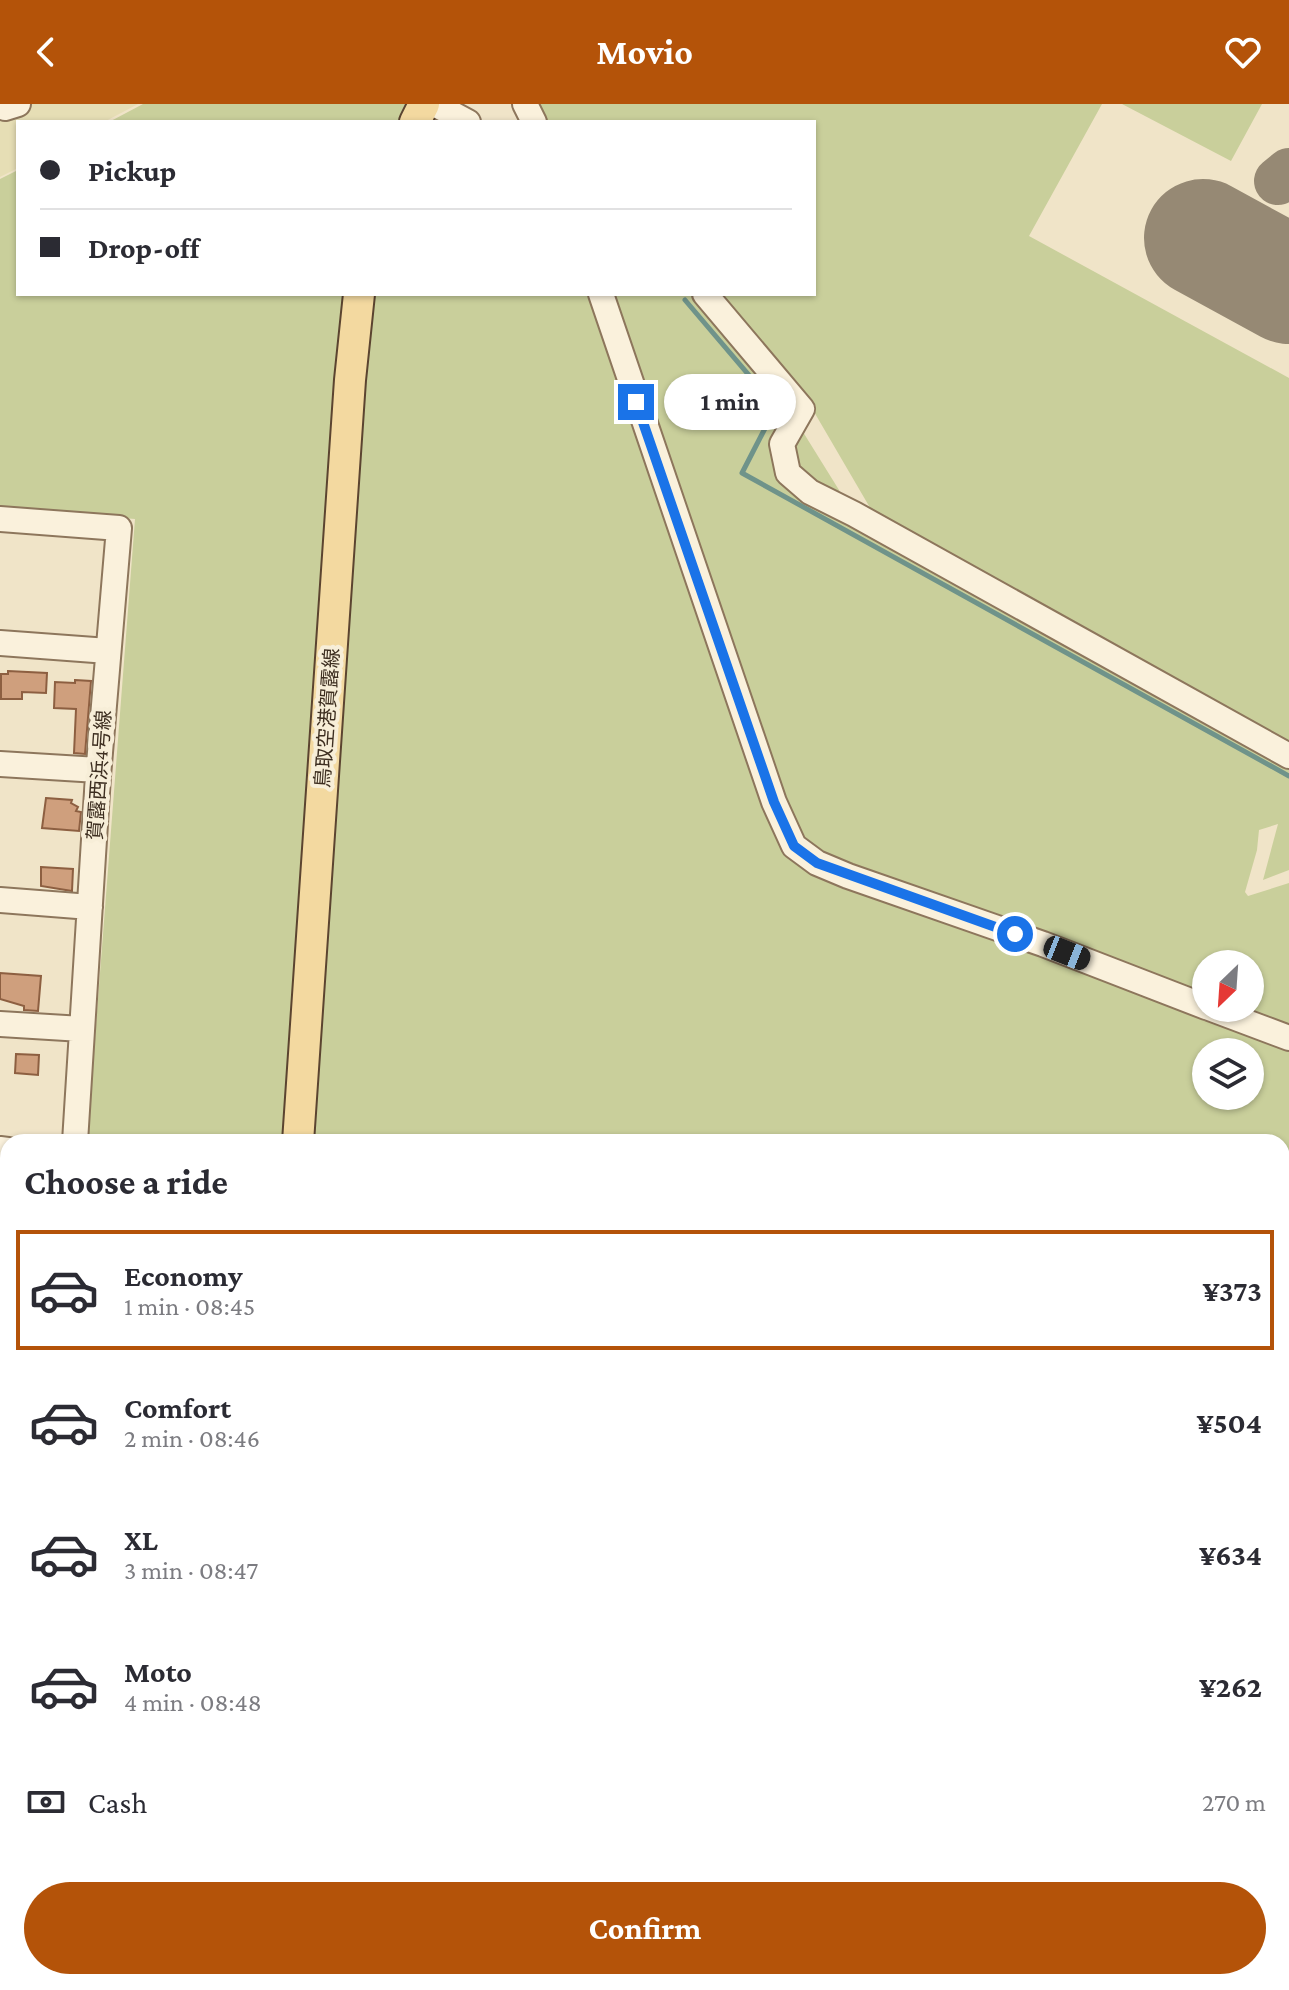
<!DOCTYPE html>
<meta charset="utf-8">
<style>
body{margin:0;font-family:"Crimson Pro","Noto Sans JP",serif;background:#f2f2f3;color:#2b2b33;height:100vh;display:flex;flex-direction:column;font-size:30px;white-space:nowrap}
*{box-sizing:border-box;margin:0}
p{font-size:26px;color:#7c7c81}
.icon{flex:none;width:44px;height:44px;fill:none;stroke:currentColor;stroke-width:2;stroke-linecap:round;stroke-linejoin:round}
.map{position:relative;flex:1;overflow:hidden}
.sheet{position:absolute;left:0px;top:1030px;width:1290px;height:856px;display:flex;flex-direction:column;background:#fff;border-radius:24px 24px 0 0;box-shadow:0 2px 6px #0004}
.sheet>*{flex:none}
.hud{position:absolute;left:16px;top:16px;width:800px;height:176px;border-radius:0px;box-shadow:0 2px 6px #0004;display:grid;align-content:center;height:176px;padding:0 24px;background:#fff}
.needle{width:52px;rotate:205deg}
.controls{position:absolute;left:1192px;top:846px;display:grid;gap:16px}
.controls a{display:grid;place-items:center;width:72px;height:72px;border-radius:50%;background:#fff;box-shadow:0 2px 6px #0004;font-size:40px}
.end{position:absolute;width:36px;height:36px;margin:-18px;border:10px solid #1a73e8;background:#fff;box-shadow:0 0 0 4px #fff}
.from{border-radius:50%}
.bubble{position:absolute;height:56px;border-radius:28px;background:#fff;box-shadow:0 2px 6px #0004;font-size:26px;font-weight:700;line-height:56px;text-align:center}
.car{position:absolute;width:24px;height:48px;margin:-24px -12px;border-radius:10px;box-shadow:0 0 6px 2px #0007;background:linear-gradient(#222 24%,#8ab4d8 0 40%,#222 0 76%,#8ab4d8 0 86%,#222 0)}
.hud b{display:flex;align-items:center;gap:28px;height:76px;font-size:30px}
.hud b+b{border-top:2px solid #e1e1e2}
.hud i{width:20px;height:20px;background:#2b2b33}
ul{padding:0;list-style:none}
li{display:flex;align-items:center;gap:24px;height:120px;margin:0 16px 12px;padding:0 8px;border:4px solid transparent;border-radius:0px}
li div{flex:1}
li b{display:block;font-size:30px}
li em{font-style:normal;font-weight:700}
li.selected{border-color:#b45309}
li>.icon{width:72px;height:72px;stroke-width:1.5}
h2{padding:0 24px;font-size:36px;line-height:96px}
.pay{display:flex;align-items:center;gap:20px;height:88px;padding:0 24px;font-size:30px}
.pay p{margin-inline-start:auto}
.button{display:flex;gap:16px;margin-top:auto;padding:16px 24px}
.button a{flex:1;height:92px;border-radius:48px;background:#b45309;color:#fff;font-size:32px;font-weight:700;line-height:92px;text-align:center}
header{display:flex;justify-content:space-between;align-items:center;height:104px;padding:0 24px;background:#b45309;color:#fff;font-size:36px;font-weight:700}
.map>svg:first-child{display:block}
</style>
<header><svg class="icon" aria-label="back" viewBox="0 0 24 24"><path d="M15 5l-7 7 7 7"/></svg>Movio<svg class="icon" aria-label="heart" viewBox="0 0 24 24"><path d="M12 20l-8-8c-3-5 5-10 8-4 3-6 11-1 8 4z"/></svg></header>
<div class="map">
<svg width="1289" height="1886" viewBox="0 0 1289 1886">
<rect width="100%" height="100%" fill="#f0e4c8"/>
<path fill="#e6deb5" d="M 0,0 L 138,0 L 104,18 L 18,18 L 18,64 L 0,73 Z"/>
<path fill="#c9cf9b" fill-rule="evenodd" d="M 143,0 L 416,0 L 452,18 L 109,18 Z
M 535,0 L 1102,0 L 1029,132 L 1289,274 L 1289,641 L 876,414 L 796,277 L 721,190 L 814,190 L 814,18 L 545,18 Z
M 1122,0 L 1262,0 L 1231,57 Z
M 18,66 L 18,190 L 591,190 L 790,744 L 1289,944 L 1289,1626 L 1282,1626 L 1282,1038 L 87,1038 L 135,415 L 0,405 L 0,75 ZM 1206,948 L 1250,948 L 1250,992 L 1206,992 Z
M 607,190 L 698,190 L 789,302 L 777,362 L 1289,656 L 1289,766 L 1263,776 L 1278,720 L 1259,726 L 1257,746 L 1245,788 L 1248,792 L 1289,779 L 1289,928 L 1223,904 L 1250,904 L 1250,860 L 1206,860 L 1206,898 L 812,746 L 788,714 Z
M 803,328 L 839,386 L 842,395 L 836,394 L 797,364 L 795,344 Z"/>
<path fill="#ecd9a5" d="M 1282,1736 L 1289,1738 L 1289,1834 L 1282,1835 Z"/>
<path fill="#a9c4bc" stroke="#6f938a" stroke-width="2" d="M 8,1680 L 8,1878 L 790,1878 L 795,1886 L 0,1886 L 0,1681 Z
M 1289,1836 L 1289,1886 L 814,1886 L 815,1878 L 1282,1878 L 1282,1837 Z"/>
<g fill="none" stroke-linecap="round" stroke-linejoin="round">
<path stroke="#6f938a" stroke-width="5" d="M 685,196 L 776,303 L 742,369 L 1289,672"/>
<path stroke="#968974" stroke-width="48" d="M 1278,77 L 1289,68"/>
<path stroke="#968974" stroke-width="118" d="M 1203,134 L 1289,181"/>
</g>
<path fill="#cf9f7d" stroke="#8d5f41" stroke-width="2" d="M 8,567 L 47,569 L 46,589 L 22,588 L 22,595 L 1,595 L 1,570 L 8,570 Z
M 75,576 L 91,577 L 85,650 L 74,649 L 76,605 L 54,604 L 55,578 L 75,579 Z
M 46,694 L 72,696 L 71,699 L 78,703 L 76,707 L 81,708 L 79,727 L 42,724 Z
M 41,763 L 73,765 L 72,787 L 41,782 Z
M 0,869 L 41,872 L 38,907 L 24,906 L 24,902 L 0,895 Z
M 16,950 L 39,951 L 38,971 L 15,969 Z"/>
<g fill="none" stroke-linecap="round" stroke-linejoin="round">
<defs>
<path id="minor" d="M 434,0 L 468,18
M 525,0 L 534,18
M 0,1 L 5,4 L 18,0
M 601,190 L 774,698 L 794,742 L 817,759 L 848,772 L 1043,840 L 1206,903
M 705,190 L 802,305 L 782,340 L 788,369 L 810,388 L 854,410 L 1289,652
M 0,415 L 119,424 L 98,672 L 75,1038
M 0,539 L 108,547
M 0,660 L 98,666
M 0,796 L 90,803
M 1209,904 L 1289,934
M 0,920 L 82,925
M 0,1045 L 8,1046
M 0,1103 L 8,1104
M 0,1498 L 8,1498"/>
<path id="major" d="M 415,18 L 424,0
M 298,1038 L 350,276 L 359,190"/>
</defs>
<use href="#minor" stroke="#8d765c" stroke-width="28"/>
<use href="#major" stroke="#5b4430" stroke-width="34"/>
<use href="#minor" stroke="#faf1dc" stroke-width="24"/>
<use href="#major" stroke="#f3d9a0" stroke-width="30"/>
</g>
<g fill="none" stroke-linecap="round" stroke-linejoin="round">
<path stroke="#1a73e8" stroke-width="10" d="M 636,298 L 774,698 L 794,742 L 817,759 L 1015,830"/>
</g>
<g text-anchor="middle" stroke-width="8" stroke-linejoin="round" paint-order="stroke">
<g font-size="20" fill="#3d2e20" stroke="#f7eed8">
<text transform="translate(327 614) rotate(-86)" y="7">鳥取空港賀露線</text>
<text transform="translate(99 671) rotate(-86)" y="7">賀露西浜4号線</text>
</g>
</g>
</svg>
<div class="controls">
<a><svg class="needle" viewBox="-14 -14 28 28"><path d="M0-13l5 13h-10z" fill="#e53935"/><path d="M0 13l5-13h-10z" fill="#7c7c81"/></svg></a>
<a><svg class="icon" aria-label="layers" viewBox="0 0 24 24"><path d="M12 4l9 5-9 5-9-5zM3 14l9 5 9-5"/></svg></a>
</div>
<i class="end from" style="left:1015px;top:830px"></i>
<i class="end" style="left:636px;top:298px"></i>
<div class="bubble" style="left:664px;top:270px;width:132px">1 min</div>
<i class="car" style="left:1067px;top:849px;rotate:112deg"></i>
<div class="hud">
<b><i class="from"></i>Pickup</b>
<b><i></i>Drop-off</b>
</div>
<section class="sheet">
<h2>Choose a ride</h2>
<ul>
<li class="selected"><svg class="icon" aria-label="car" viewBox="0 0 24 24"><path d="M5 17H2v-5l4-1 3-4h7l3 4 3 1v5h-3M9 17h6M6 11h13"/><circle cx="7" cy="17" r="2"/><circle cx="17" cy="17" r="2"/></svg><div><b>Economy</b><p>1 min · 08:45</p></div><em>¥373</em></li>
<li><svg class="icon" aria-label="car" viewBox="0 0 24 24"><path d="M5 17H2v-5l4-1 3-4h7l3 4 3 1v5h-3M9 17h6M6 11h13"/><circle cx="7" cy="17" r="2"/><circle cx="17" cy="17" r="2"/></svg><div><b>Comfort</b><p>2 min · 08:46</p></div><em>¥504</em></li>
<li><svg class="icon" aria-label="car" viewBox="0 0 24 24"><path d="M5 17H2v-5l4-1 3-4h7l3 4 3 1v5h-3M9 17h6M6 11h13"/><circle cx="7" cy="17" r="2"/><circle cx="17" cy="17" r="2"/></svg><div><b>XL</b><p>3 min · 08:47</p></div><em>¥634</em></li>
<li><svg class="icon" aria-label="car" viewBox="0 0 24 24"><path d="M5 17H2v-5l4-1 3-4h7l3 4 3 1v5h-3M9 17h6M6 11h13"/><circle cx="7" cy="17" r="2"/><circle cx="17" cy="17" r="2"/></svg><div><b>Moto</b><p>4 min · 08:48</p></div><em>¥262</em></li>
</ul>
<div class="pay"><svg class="icon" aria-label="cash" viewBox="0 0 24 24"><path d="M3 7h18v10H3z"/><circle cx="12" cy="12" r="2"/></svg>Cash<p>270 m</p></div>
<div class="button"><a>Confirm</a></div>
</section>
</div>
